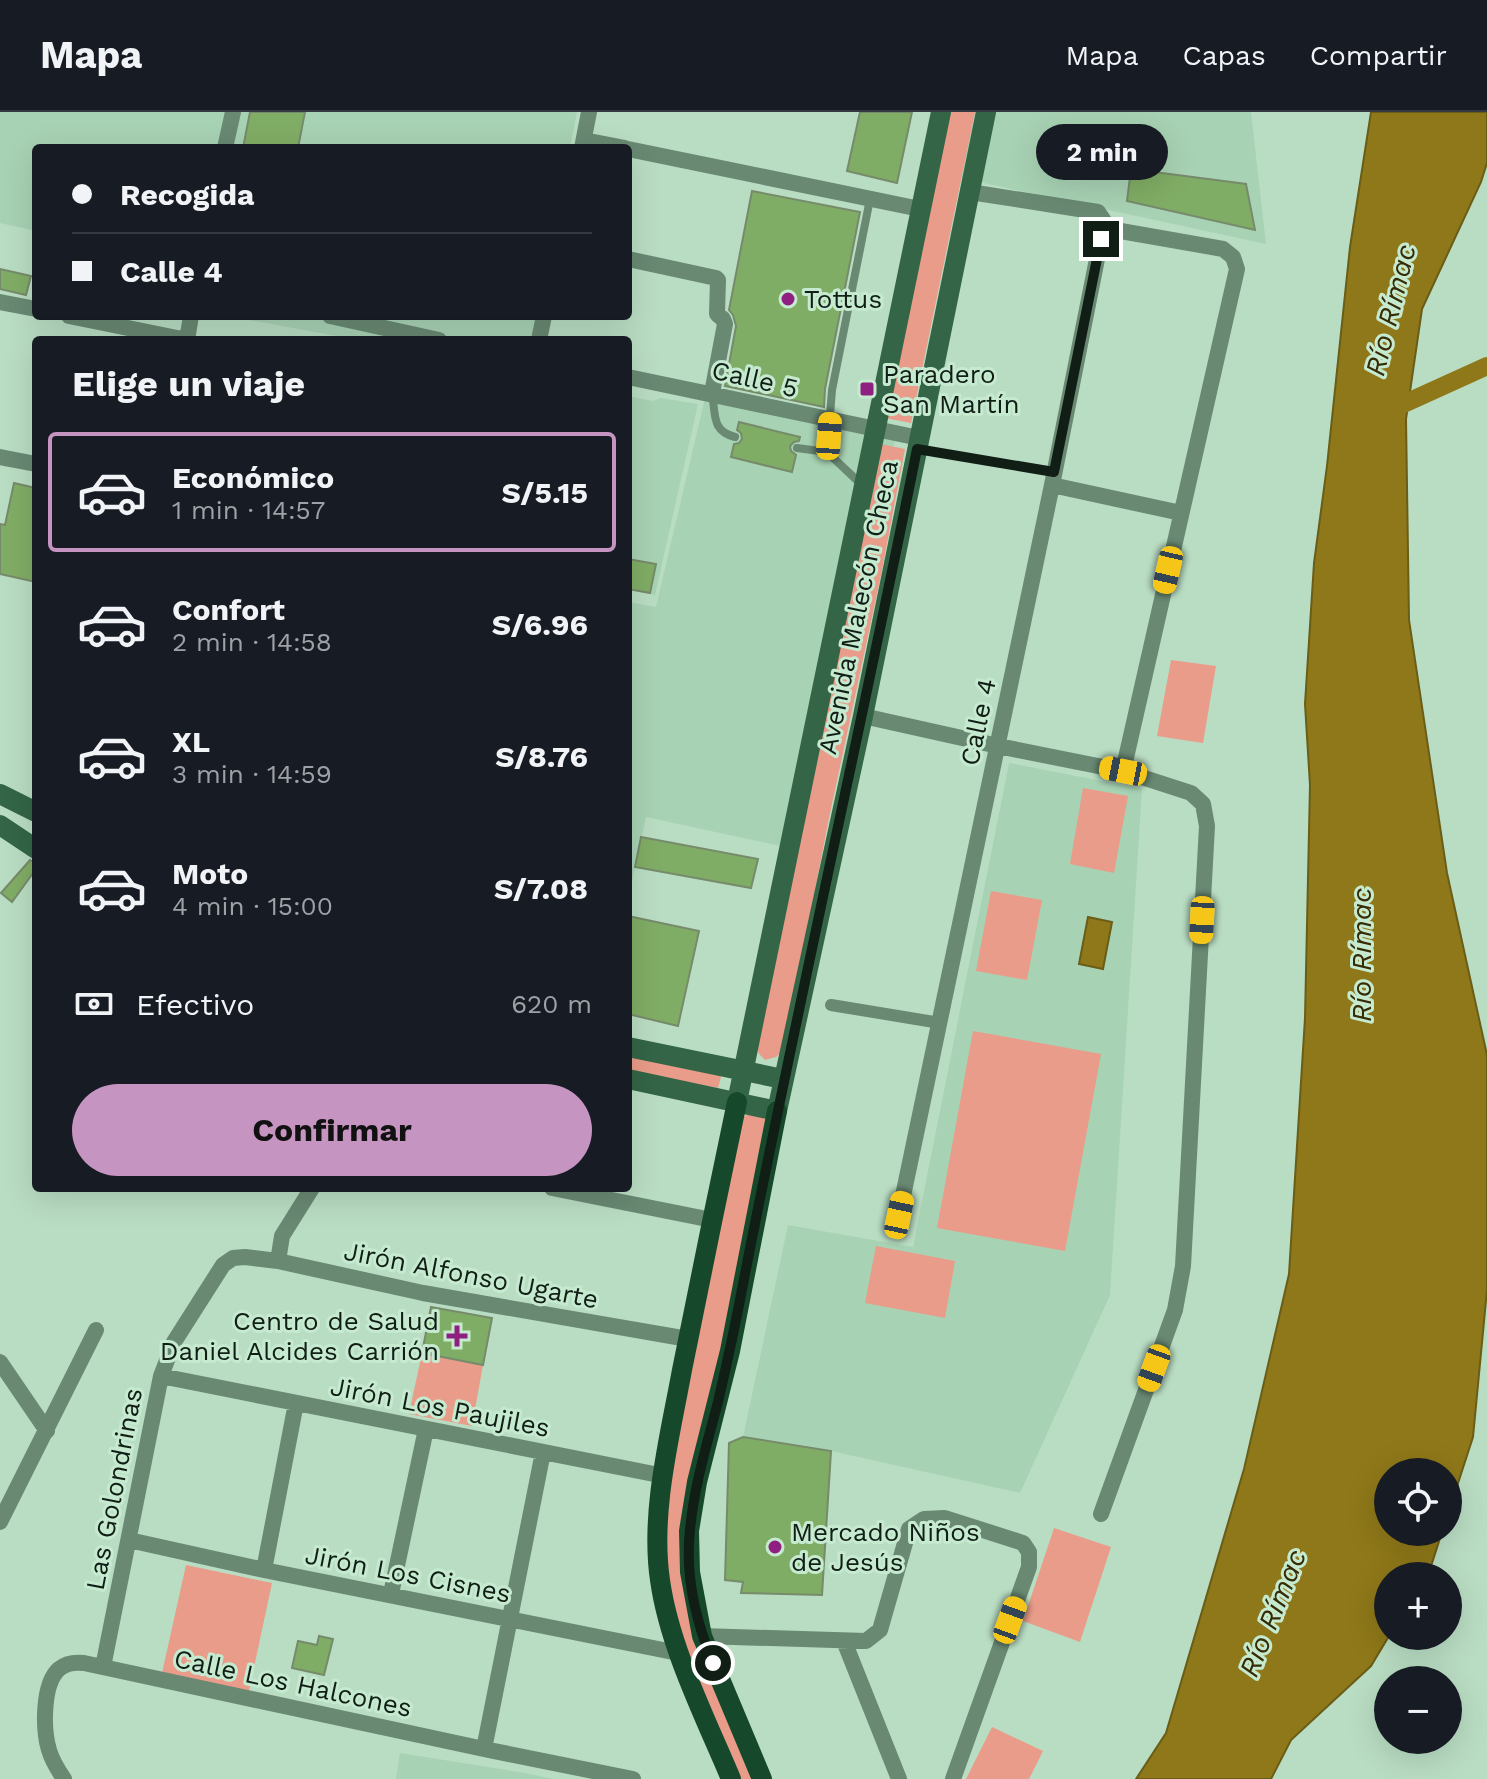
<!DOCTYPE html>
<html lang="es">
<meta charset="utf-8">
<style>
body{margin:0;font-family:"Work Sans",sans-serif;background:#20242c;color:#f1f3f6;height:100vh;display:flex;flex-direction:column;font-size:30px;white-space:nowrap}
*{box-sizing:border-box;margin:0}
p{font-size:26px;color:#9ea1a6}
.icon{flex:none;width:44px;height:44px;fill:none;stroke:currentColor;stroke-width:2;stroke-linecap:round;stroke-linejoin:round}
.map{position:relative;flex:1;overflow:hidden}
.panel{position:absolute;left:32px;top:224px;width:600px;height:856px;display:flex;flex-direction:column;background:#171b24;border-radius:8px;box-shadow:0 8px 32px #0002}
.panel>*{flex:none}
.banner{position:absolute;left:32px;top:32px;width:600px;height:176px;border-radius:8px;box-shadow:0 8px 32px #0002;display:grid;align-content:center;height:176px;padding:0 40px;background:#171b24}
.fabs{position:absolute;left:1374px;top:1346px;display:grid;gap:16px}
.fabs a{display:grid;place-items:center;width:88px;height:88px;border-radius:50%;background:#171b24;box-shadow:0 8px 32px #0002;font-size:40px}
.end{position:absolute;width:36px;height:36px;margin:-18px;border:10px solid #101e15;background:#fff;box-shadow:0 0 0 4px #fff}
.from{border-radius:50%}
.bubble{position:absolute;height:56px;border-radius:28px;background:#171b24;box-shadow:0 8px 32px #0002;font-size:26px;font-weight:700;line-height:56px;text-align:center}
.car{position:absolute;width:24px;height:48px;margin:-24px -12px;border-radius:10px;box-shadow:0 0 6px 2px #0007;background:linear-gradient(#f5c518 24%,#345 0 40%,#f5c518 0 76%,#345 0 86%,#f5c518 0)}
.banner b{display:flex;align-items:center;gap:28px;height:76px;font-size:30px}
.banner b+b{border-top:2px solid #363941}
.banner i{width:20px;height:20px;background:#f1f3f6}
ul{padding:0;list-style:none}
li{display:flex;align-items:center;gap:24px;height:120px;margin:0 16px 12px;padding:0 24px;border:4px solid transparent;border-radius:8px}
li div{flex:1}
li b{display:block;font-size:30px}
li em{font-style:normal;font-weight:700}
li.on{border-color:#c594c1}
li>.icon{width:72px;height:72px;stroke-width:1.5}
h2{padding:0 40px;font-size:36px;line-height:96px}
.pay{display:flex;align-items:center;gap:20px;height:88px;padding:0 40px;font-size:30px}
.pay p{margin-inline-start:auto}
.button{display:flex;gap:16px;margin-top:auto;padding:16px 40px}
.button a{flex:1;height:92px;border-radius:48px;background:#c594c1;color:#111;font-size:32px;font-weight:700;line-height:92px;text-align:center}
header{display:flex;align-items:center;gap:48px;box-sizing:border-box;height:112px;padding:0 40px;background:#171b24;border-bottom:2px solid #363941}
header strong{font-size:38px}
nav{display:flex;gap:44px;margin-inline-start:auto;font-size:28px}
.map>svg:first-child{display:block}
</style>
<header>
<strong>Mapa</strong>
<nav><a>Mapa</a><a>Capas</a><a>Compartir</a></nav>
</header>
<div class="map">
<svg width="1487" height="1667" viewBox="0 0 1487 1667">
<rect width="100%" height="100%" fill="#b9ddc3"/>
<path fill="#a8d2b4" d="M 0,0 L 577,0 L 570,36 L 36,36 L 36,119 L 0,111 Z
M 964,0 L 1251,0 L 1266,132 L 951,64 Z
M 228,204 L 537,204 L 533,228 L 358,228 Z
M 628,284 L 653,289 L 661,286 L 698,292 L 655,483 L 628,477 Z
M 705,286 L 895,329 L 813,741 L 646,705 L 628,788 L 628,490 L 656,495 Z
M 1009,651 L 1142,677 L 1110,1183 L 1020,1381 L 831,1339 L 743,1325 L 788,1113 L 913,1135 Z
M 400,1641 L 525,1661 L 554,1667 L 396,1667 Z"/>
<path fill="#e99c89" d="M 947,0 L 975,0 L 911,311 L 885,306 Z
M 881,332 L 905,337 L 881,463 L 829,706 L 784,937 L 776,945 L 765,948 L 759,942 L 756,933 Z
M 1171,548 L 1216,554 L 1203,631 L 1157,624 Z
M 1083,676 L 1128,684 L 1114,761 L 1070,752 Z
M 991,779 L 1042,788 L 1027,868 L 976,859 Z
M 973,919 L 1101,942 L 1065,1139 L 937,1116 Z
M 628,941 L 717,961 L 721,965 L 718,976 L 628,959 Z
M 751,1001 L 765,1006 L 767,1016 L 718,1251 L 708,1287 L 693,1349 L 692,1517 L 755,1667 L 737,1667 L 678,1521 L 665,1446 L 668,1380 L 741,1006 Z
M 876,1134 L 955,1149 L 945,1206 L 865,1191 Z
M 422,1241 L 483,1253 L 472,1314 L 409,1302 Z
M 1054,1416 L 1111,1435 L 1080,1530 L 1023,1509 Z
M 186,1453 L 272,1471 L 249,1579 L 162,1561 Z
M 992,1615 L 1043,1639 L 1029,1667 L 966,1667 Z"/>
<path fill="#8f7819" stroke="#695d18" stroke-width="2" d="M 1371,0 L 1487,0 L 1487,51 L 1481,70 L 1422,197 L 1406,307 L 1409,508 L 1447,761 L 1487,943 L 1487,1178 L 1473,1325 L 1448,1402 L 1448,1360 L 1388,1360 L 1388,1420 L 1442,1420 L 1432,1451 L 1425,1464 L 1388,1464 L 1389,1524 L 1371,1554 L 1291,1628 L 1271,1667 L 1136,1667 L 1166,1621 L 1244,1357 L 1289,1162 L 1305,906 L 1310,673 L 1305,592 L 1314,451 L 1327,354 L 1350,135 Z
M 1088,805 L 1112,810 L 1103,857 L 1079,852 Z"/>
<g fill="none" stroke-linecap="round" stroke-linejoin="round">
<path stroke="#8f7819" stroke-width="18" d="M 1388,299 L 1487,254"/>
</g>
<path fill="#80ad65" stroke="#768b6b" stroke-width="2" d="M 250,0 L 305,0 L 298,36 L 243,36 Z
M 860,0 L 912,0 L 897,71 L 847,59 Z
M 1131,57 L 1246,72 L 1255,118 L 1127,89 Z
M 752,79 L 860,100 L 825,277 L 824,295 L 725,274 L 736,214 L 733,203 L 729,198 Z
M 0,157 L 31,164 L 26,183 L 0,177 Z
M 739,310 L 800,325 L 799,329 L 794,330 L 790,334 L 791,339 L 796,343 L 792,360 L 731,345 L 734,332 L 739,331 L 742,327 L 741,321 L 737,318 Z
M 14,371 L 36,376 L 36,470 L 0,462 L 0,412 L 5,413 Z
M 628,447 L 656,452 L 650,481 L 628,477 Z
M 641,725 L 758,747 L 751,776 L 635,755 Z
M 30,748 L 36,751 L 36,757 L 12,790 L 1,781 Z
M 628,804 L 699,819 L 678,914 L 628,902 Z
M 431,1195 L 492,1206 L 483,1253 L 422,1241 Z
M 743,1325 L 831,1339 L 822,1483 L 741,1481 L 743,1470 L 725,1468 L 729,1331 Z
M 319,1524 L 333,1527 L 324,1563 L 292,1556 L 298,1529 L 317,1533 Z"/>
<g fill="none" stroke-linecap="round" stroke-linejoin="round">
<path stroke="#698973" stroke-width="8" d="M 712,282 C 716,302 711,319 735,325
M 797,336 L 827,340 L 863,374
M 917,337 L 1054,360
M 827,340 L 832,278 L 870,87"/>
<path stroke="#698973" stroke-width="12" d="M 831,893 L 940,911"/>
<path stroke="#698973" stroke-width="16" d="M 584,28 L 625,36
M 225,36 L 233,0
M 582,36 L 589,0
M 628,37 L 920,97
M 970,80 L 1098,100 L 1104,109 L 1106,119
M 628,147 L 716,166 L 718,168 L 717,202 L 723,207 L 725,212 L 712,281
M 0,190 L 36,197
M 69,204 L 187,228
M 330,204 L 439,228
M 187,228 L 191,204
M 539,228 L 544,204
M 628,265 L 919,326
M 0,345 L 36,352
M 1052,373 L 1181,401
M 863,604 L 998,634 L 1123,659 L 1191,681 L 1203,692 L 1207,714 L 1183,1154 L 1175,1198 L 1101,1402
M 552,1076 L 712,1108
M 899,1103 L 1052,373 L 1101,127 L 1106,119 L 1115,118 L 1223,137 L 1233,145 L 1237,157 L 1123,659
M 278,1149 L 282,1124 L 312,1076
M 0,1250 L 47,1319
M 161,1264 L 664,1364
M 0,1410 L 96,1218
M 129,1428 L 264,1458 L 678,1541
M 264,1458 L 296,1291
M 391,1482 L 426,1317
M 702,1524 L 866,1529 L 880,1518 L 909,1417 L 924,1407 L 945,1406 L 1023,1431 L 1029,1440 L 1029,1455 L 953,1667
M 844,1529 L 899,1667
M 103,1555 L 161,1264 L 174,1230 L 223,1153 L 233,1146 L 245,1145 L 278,1149 L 423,1181 L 688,1227
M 484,1637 L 543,1340
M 64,1667 C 58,1658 52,1649 49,1638 C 43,1618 42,1572 59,1557 C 66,1551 75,1550 84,1551 L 484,1637 L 633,1667"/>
<path stroke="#336546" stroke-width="20" d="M 0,682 L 36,700
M 0,713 L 36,737
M 628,935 L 783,967
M 628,967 L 777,999 L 863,604 L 986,0
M 737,990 L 941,0"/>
<path stroke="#16492b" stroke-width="20" d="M 731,1667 C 705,1605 669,1534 660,1468 C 650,1400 670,1324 682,1258 C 700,1169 718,1079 737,990
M 762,1667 L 702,1524 L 690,1460 L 689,1419 L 697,1370 L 730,1239 L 777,999"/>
</g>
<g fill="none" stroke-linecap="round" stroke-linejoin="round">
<path stroke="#101e15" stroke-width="10" d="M 713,1551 C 696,1510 685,1463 690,1418 C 694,1374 707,1332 718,1290 C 728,1247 737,1205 745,1162 C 799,886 862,612 917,337 L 1054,360 L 1101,127"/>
</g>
<g fill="#8f1f80" stroke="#c6ead0" stroke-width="3">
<circle cx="788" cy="187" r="8"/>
<rect x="859" y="269" width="16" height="16" rx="4"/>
<path d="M453 1212h8v8h8v8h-8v8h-8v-8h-8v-8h8z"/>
<circle cx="775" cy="1435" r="8"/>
</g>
<g text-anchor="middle" stroke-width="6" stroke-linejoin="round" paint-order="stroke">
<g font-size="26" fill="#101e15" stroke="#c6ead0" text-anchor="start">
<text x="804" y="196">Tottus</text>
<text x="883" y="271">Paradero<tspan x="883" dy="30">San Martín</tspan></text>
<text x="439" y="1218" text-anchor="end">Centro de Salud<tspan x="439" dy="30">Daniel Alcides Carrión</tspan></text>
<text x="791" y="1429">Mercado Niños<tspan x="791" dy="30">de Jesús</tspan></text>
</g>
<g font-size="26" fill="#101e15" stroke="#c6ead0">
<text transform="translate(755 267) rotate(13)" y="9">Calle 5</text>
<text transform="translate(858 495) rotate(-78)" y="9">Avenida Malecón Checa</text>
<text transform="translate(978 610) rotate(-78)" y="9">Calle 4</text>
<text transform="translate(471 1163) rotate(11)" y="9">Jirón Alfonso Ugarte</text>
<text transform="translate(440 1295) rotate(11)" y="9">Jirón Los Paujiles</text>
<text transform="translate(114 1377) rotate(-79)" y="9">Las Golondrinas</text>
<text transform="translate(408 1462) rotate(11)" y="9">Jirón Los Cisnes</text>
<text transform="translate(293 1571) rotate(12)" y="9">Calle Los Halcones</text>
</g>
<g font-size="28" font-style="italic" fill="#352b04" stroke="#c6ead0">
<text transform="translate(1390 198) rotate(-76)" y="10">Río Rímac</text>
<text transform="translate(1361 843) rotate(-90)" y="10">Río Rímac</text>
<text transform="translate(1272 1501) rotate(-68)" y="10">Río Rímac</text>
</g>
</g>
</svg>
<div class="fabs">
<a><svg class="icon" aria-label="locate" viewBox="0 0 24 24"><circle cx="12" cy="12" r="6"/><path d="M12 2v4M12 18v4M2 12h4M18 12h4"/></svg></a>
<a>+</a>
<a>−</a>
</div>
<i class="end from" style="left:713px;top:1551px"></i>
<i class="end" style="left:1101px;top:127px"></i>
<div class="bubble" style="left:1036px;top:12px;width:132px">2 min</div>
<i class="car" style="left:829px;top:324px;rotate:4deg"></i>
<i class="car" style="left:1168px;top:458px;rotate:193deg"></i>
<i class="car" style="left:1123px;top:659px;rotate:281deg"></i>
<i class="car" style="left:1202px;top:808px;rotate:183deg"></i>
<i class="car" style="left:899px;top:1103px;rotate:12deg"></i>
<i class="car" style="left:1154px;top:1256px;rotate:200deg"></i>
<i class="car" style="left:1010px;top:1508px;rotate:20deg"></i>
<div class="banner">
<b><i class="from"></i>Recogida</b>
<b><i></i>Calle 4</b>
</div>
<section class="panel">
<h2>Elige un viaje</h2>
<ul>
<li class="on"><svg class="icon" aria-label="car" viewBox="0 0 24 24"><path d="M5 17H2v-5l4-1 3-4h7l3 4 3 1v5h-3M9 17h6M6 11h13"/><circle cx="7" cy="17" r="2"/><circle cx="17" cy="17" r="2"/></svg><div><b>Económico</b><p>1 min · 14:57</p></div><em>S/5.15</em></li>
<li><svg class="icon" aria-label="car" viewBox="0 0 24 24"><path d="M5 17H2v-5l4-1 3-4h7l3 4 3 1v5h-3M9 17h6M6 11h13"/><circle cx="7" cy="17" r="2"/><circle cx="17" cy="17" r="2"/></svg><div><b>Confort</b><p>2 min · 14:58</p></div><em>S/6.96</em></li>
<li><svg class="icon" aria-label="car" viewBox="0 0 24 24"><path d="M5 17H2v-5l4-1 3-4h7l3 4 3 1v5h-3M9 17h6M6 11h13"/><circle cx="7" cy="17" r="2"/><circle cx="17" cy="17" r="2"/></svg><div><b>XL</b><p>3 min · 14:59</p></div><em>S/8.76</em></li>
<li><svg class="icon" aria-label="car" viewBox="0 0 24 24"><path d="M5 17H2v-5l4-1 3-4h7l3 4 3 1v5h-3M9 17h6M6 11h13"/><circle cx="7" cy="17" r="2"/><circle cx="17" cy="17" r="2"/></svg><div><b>Moto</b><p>4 min · 15:00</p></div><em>S/7.08</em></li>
</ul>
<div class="pay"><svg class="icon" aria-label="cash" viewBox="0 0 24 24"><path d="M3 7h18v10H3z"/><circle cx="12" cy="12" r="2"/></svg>Efectivo<p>620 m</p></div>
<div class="button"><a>Confirmar</a></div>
</section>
</div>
